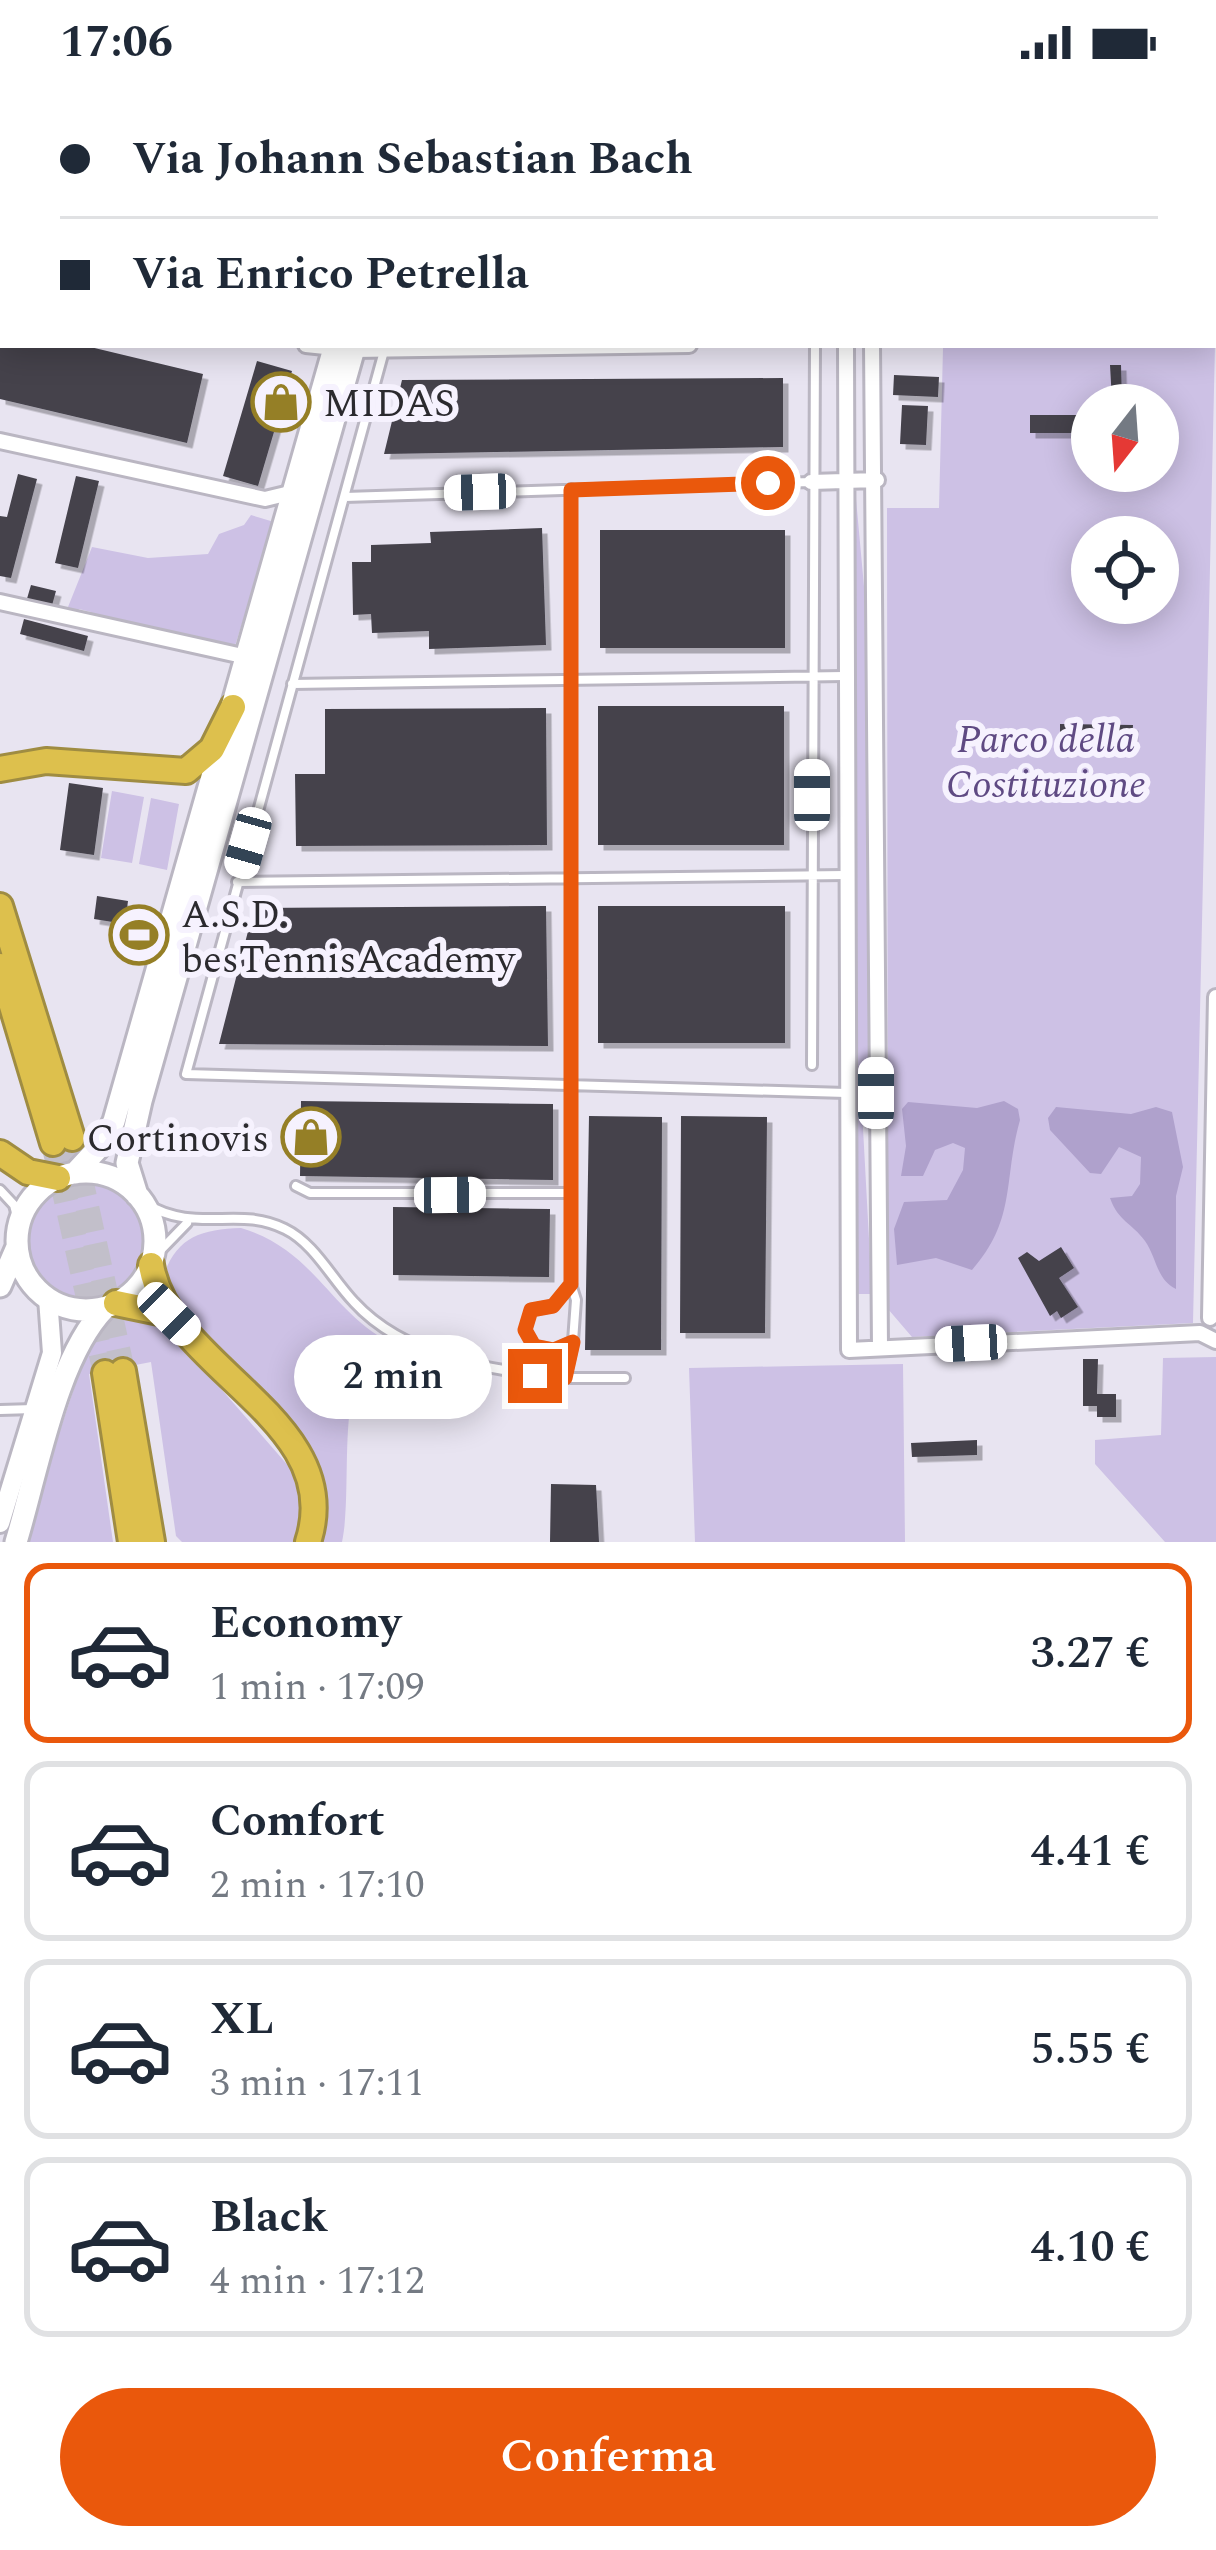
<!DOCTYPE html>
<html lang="it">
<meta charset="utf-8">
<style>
body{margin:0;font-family:Spectral,serif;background:#f2f2f3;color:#1f2937;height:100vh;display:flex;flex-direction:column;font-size:45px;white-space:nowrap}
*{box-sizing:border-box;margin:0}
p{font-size:39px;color:#747a83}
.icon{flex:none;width:66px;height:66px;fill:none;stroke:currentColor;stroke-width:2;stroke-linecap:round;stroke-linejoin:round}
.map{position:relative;height:1458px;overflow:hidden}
.drawer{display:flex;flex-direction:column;background:#fff;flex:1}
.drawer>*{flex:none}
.top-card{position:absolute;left:0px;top:0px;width:1218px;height:264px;box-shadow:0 6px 30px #0003;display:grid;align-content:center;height:264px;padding:0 60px;background:#fff}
.needle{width:78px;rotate:197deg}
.tools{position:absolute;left:1071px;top:300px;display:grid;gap:24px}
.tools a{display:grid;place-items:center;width:108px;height:108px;border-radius:50%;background:#fff;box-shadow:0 6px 30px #0003;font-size:60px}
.end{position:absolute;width:54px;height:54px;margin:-27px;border:15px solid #ea580c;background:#fff;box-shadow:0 0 0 6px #fff}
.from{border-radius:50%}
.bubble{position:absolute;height:84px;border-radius:42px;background:#fff;box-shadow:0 6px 30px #0003;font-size:39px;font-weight:600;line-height:84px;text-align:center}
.car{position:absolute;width:36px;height:72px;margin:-36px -18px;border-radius:15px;box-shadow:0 0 9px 3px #0007;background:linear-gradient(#fff 24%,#345 0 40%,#fff 0 76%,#345 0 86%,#fff 0)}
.top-card b{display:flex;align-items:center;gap:42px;height:114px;font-size:45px}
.top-card b+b{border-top:3px solid #e0e1e3}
.top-card i{width:30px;height:30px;background:#1f2937}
ul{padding:21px 0 0;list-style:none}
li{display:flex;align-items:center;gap:36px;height:180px;margin:0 24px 18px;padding:0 36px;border:6px solid #e0e1e3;border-radius:24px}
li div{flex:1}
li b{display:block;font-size:45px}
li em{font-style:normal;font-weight:600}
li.current{border-color:#ea580c}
li>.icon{width:108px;height:108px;stroke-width:1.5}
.button{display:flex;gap:24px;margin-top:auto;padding:24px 60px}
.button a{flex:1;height:138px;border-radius:72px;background:#ea580c;color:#fff;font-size:48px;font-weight:600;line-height:138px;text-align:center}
.status{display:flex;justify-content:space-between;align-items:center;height:84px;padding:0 60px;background:#fff;direction:ltr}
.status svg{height:33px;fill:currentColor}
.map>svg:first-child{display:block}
</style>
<div class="status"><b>17:06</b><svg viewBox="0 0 49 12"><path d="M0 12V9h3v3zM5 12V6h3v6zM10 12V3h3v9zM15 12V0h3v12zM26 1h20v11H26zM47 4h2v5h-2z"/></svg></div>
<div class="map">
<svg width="1216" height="1458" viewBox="0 0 1216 1458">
<defs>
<filter id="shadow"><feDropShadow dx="5.5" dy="5.5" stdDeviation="0" flood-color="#0004"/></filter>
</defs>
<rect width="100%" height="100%" fill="#e8e4f1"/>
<path fill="#cdc1e5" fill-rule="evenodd" d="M 1215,261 L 1193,1239 L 912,1253 L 888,1225 L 887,424 L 939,424 L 943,264 ZM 1092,321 L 1158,321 L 1158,387 L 1092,387 ZM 1092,453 L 1158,453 L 1158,519 L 1092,519 Z
M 856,415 L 868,546 L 868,989 L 857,996 L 852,988 L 851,416 Z
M 251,431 L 274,438 L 234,565 L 90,535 L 91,528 L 79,525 L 77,532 L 66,528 L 92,463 L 148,474 L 208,470 L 219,450 L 244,441 Z
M 112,707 L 144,713 L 132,779 L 101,774 Z
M 151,714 L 179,720 L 167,786 L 139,780 Z
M 855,1026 L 862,1026 L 872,1210 L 858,1210 Z
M24 1157a62 62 0 1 1 124 0a62 62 0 1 1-124 0Z
M 241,1144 C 315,1166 329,1227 391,1259 C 382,1268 368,1275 362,1285 C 339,1322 352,1411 342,1458 L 319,1458 L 327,1406 L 301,1354 L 171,1215 L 162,1198 C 173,1155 199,1145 241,1144 Z
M 132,1228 L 161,1236 L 291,1385 L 303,1427 L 295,1458 L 182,1458 L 176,1452 L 151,1278 L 89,1290 L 113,1458 L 23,1458 L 91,1253 L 107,1236 Z
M 1216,1273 L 1216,1458 L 1165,1458 L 1095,1380 L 1095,1356 L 1161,1351 L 1163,1274 Z
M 903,1280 L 905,1458 L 695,1458 L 689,1284 Z"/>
<path fill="#afa1cc" d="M 1004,1017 L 1018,1025 L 1020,1036 C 1003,1096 1017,1135 972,1186 L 936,1174 L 897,1181 L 894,1145 L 904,1118 L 947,1116 L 963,1086 L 965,1064 L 953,1059 L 935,1066 L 923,1092 L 901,1092 L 906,1062 L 902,1025 L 908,1018 L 977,1024 Z
M 1056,1023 L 1131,1030 L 1156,1023 L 1172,1028 L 1183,1083 L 1176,1112 L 1176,1205 C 1156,1195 1157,1174 1145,1157 C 1132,1139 1118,1137 1110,1114 L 1132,1112 L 1140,1100 L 1141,1073 L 1119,1063 L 1101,1090 L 1090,1089 L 1050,1046 L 1048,1034 Z"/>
<path fill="#45424c" filter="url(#shadow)" d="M 0,261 L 82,261 L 203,290 L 187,359 L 0,315 Z
M 257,277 L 292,287 L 258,402 L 223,392 Z
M 1110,281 L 1121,281 L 1122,317 L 1112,317 Z
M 894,291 L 939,293 L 938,313 L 893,311 Z
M 783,294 L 783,363 L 384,370 L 402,296 Z
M 902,321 L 928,322 L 926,361 L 900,360 Z
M 1030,331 L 1081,331 L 1080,349 L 1030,349 Z
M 18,390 L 37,395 L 11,494 L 0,492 L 0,432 L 7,433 Z
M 76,392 L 99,397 L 78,484 L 55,479 Z
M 542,444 L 546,561 L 429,565 L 429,547 L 372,549 L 371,530 L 353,531 L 352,478 L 371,478 L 371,461 L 431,459 L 430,448 Z
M 600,446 L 785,446 L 785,564 L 600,564 Z
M 31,501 L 56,507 L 51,525 L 26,518 Z
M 24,535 L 88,552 L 84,567 L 20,550 Z
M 598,622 L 784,622 L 784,761 L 598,761 Z
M 546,624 L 547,761 L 296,762 L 295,690 L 325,690 L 325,625 Z
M 1060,640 L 1133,641 L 1132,657 L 1060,656 Z
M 69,699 L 103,704 L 94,771 L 60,766 Z
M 97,812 L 128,817 L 125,840 L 94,835 Z
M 546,822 L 548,962 L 219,960 L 254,824 Z
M 598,822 L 785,822 L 785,959 L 598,959 Z
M 301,1017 L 553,1020 L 553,1096 L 300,1092 Z
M 589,1032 L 662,1033 L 661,1266 L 585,1266 Z
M 681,1032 L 767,1033 L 765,1249 L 680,1249 Z
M 393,1123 L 550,1125 L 549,1193 L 393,1191 Z
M 1061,1163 L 1074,1184 L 1059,1194 L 1078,1223 L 1061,1234 L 1057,1227 L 1050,1232 L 1018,1174 L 1027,1168 L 1039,1177 Z
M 1083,1275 L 1098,1275 L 1097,1310 L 1116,1310 L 1116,1333 L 1097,1333 L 1097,1322 L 1083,1322 Z
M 977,1356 L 977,1371 L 912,1373 L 911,1359 Z
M 551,1400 L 596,1401 L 599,1458 L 550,1458 Z"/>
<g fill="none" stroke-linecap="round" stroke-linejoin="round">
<path stroke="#c2bfca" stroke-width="24" stroke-dasharray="24 12" stroke-linecap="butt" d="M 72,1054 L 123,1287
M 53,1059 L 105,1289"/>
<defs>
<path id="service" d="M 484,3 L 484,0
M 1083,3 L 1083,0
M 384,267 L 186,990 L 846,1009
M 571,405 L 571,1200 L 576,1216 L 573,1257 L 555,1266 L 534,1262 L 525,1246 L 531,1226 L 553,1222 L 571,1200
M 345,413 L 811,398
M 292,600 L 844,592
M 237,798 L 845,791
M 812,981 L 815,261
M 296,1102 L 310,1109 L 569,1109
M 0,1106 L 14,1121 L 19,1140
M 144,1119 C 197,1151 238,1121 285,1145 C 314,1159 332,1195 354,1218 C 405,1274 493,1287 565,1294 L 573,1259
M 154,1173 L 187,1139
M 565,1294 L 625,1294
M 469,1312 L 470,1280
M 0,1326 L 34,1325"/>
<path id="minor" d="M 788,3 L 789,0
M 1215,61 L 1216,61
M 1215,156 L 1216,156
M 0,193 L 3,194
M 1215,253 L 1216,253
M 306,261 L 354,266 L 689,261
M 846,261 L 849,1266 L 1200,1249
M 872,261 L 880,1263
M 0,357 L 265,415 L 294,408
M 811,398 L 877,396
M 0,518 L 247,573
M 1210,1234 L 1216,913
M 1200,1249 L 1216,1257"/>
<path id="tertiary" d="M 0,1439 L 52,1269 L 48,1214"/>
<path id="secondary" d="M 404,3 L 404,0
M 425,3 L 426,0
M17 1157a69 69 0 1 1 138 0a69 69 0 1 1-138 0Z
M 75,1089 L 103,1059 L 114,1037 L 335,261
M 137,1111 L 127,1079 L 141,1017 L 355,261
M 0,1202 L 17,1163
M 16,1458 C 37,1390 56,1274 105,1224"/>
<path id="motorway" d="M 0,685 L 46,677 L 186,687 L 212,665 L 233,623
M 0,822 L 72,1054
M 0,882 L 53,1059
M 0,1069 L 28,1088 L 58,1094
M 151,1181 C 168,1285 348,1336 308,1458
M 116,1219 L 169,1230
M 123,1287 L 152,1458
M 105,1289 L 131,1458"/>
</defs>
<use href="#service" stroke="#bab6c2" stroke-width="14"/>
<use href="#minor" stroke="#bab6c2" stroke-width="20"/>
<use href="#tertiary" stroke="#bab6c2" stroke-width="24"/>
<use href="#secondary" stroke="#bab6c2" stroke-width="27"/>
<use href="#motorway" stroke="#9f8c42" stroke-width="30"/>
<use href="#service" stroke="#fff" stroke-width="8"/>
<use href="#minor" stroke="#fff" stroke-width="14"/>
<use href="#tertiary" stroke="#fff" stroke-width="18"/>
<use href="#secondary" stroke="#fff" stroke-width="21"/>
<use href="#motorway" stroke="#ddc04d" stroke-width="24"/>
</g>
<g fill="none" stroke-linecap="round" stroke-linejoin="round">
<path stroke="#ea580c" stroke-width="15" d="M 535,1292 L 565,1294 L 573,1258 L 554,1266 L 534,1262 L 525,1246 L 531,1226 L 553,1222 L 571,1200 L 571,406 L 768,399"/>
</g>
<defs>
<symbol id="shop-ring" viewBox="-11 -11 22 22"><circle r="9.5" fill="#f6f2fe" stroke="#957f26" stroke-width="1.5"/><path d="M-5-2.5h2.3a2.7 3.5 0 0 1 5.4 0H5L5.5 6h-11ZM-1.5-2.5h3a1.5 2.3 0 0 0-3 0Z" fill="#957f26"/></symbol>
<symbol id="stadium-ring" viewBox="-11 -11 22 22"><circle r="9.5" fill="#f6f2fe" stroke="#957f26" stroke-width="1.5"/><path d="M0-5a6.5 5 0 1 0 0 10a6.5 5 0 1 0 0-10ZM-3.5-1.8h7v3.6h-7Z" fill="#957f26"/></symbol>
</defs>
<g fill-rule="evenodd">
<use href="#shop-ring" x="248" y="285" width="66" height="66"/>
<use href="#stadium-ring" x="106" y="818" width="66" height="66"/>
<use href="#shop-ring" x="278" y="1020" width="66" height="66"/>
</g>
<g text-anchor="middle" stroke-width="12" stroke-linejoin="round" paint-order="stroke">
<g font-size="39" fill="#2b2a2e" stroke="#f6f2fe" text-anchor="start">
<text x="323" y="332">MIDAS</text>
<text x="181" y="843">A.S.D.<tspan x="181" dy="45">besTennisAcademy</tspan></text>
<text x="269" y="1067" text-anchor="end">Cortinovis</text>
</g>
<g font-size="39" font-style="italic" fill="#5f4a83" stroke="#f6f2fe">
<text x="1046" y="668">Parco della<tspan x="1046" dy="45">Costituzione</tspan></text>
</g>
</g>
</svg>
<div class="tools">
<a><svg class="needle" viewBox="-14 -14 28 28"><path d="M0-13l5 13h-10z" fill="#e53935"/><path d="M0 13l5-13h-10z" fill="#747a83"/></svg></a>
<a><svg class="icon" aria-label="locate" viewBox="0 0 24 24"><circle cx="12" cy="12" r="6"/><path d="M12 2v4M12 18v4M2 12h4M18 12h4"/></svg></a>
</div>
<i class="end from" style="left:768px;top:399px"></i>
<i class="end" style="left:535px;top:1292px"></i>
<div class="bubble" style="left:294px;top:1251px;width:198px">2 min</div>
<i class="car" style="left:480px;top:408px;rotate:268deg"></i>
<i class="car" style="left:812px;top:711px;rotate:0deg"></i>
<i class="car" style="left:248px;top:759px;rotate:196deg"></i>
<i class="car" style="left:876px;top:1009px;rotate:0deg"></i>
<i class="car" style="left:450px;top:1111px;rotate:89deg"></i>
<i class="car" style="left:169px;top:1230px;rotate:135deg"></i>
<i class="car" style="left:971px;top:1259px;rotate:267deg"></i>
<div class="top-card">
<b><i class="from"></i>Via Johann Sebastian Bach</b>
<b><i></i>Via Enrico Petrella</b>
</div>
</div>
<section class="drawer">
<ul>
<li class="current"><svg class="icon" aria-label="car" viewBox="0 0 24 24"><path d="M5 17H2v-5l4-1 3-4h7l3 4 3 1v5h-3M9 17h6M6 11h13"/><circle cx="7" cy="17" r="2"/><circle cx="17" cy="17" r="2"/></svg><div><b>Economy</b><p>1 min · 17:09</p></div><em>3.27 €</em></li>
<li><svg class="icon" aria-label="car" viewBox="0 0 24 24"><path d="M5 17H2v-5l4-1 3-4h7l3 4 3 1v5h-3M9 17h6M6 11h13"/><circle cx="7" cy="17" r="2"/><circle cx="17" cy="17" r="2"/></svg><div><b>Comfort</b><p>2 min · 17:10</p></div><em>4.41 €</em></li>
<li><svg class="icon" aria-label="car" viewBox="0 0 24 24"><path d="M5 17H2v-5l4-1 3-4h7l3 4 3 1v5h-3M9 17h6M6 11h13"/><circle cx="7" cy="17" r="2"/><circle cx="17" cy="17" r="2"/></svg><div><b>XL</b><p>3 min · 17:11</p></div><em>5.55 €</em></li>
<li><svg class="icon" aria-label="car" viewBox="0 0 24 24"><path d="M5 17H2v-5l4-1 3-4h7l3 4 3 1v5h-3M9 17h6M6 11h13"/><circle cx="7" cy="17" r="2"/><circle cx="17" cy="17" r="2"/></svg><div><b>Black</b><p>4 min · 17:12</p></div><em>4.10 €</em></li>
</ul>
<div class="button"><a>Conferma</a></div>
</section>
